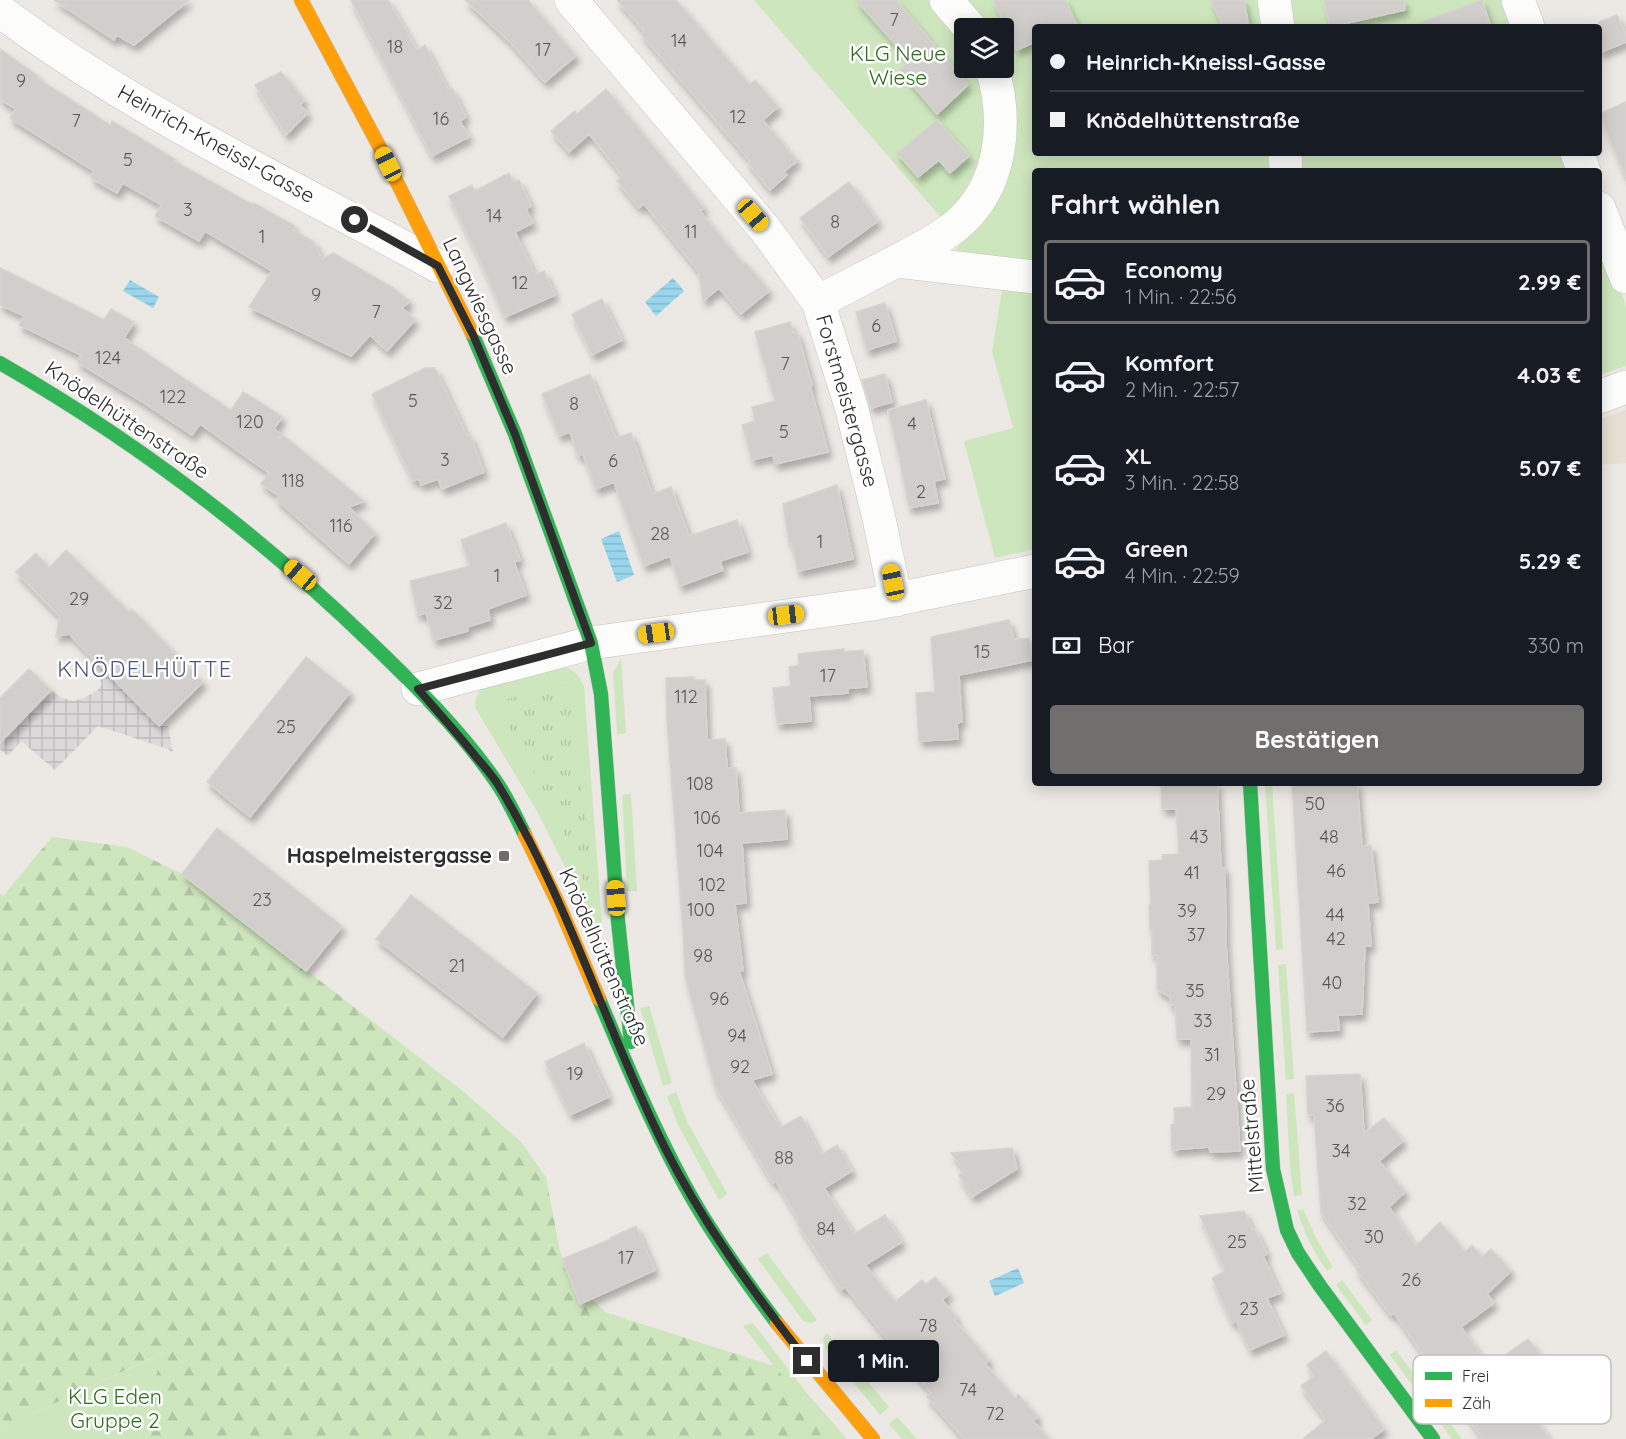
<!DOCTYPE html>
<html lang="de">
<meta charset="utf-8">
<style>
body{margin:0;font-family:Quicksand,sans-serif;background:#20242c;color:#f1f3f6;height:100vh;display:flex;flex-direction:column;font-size:22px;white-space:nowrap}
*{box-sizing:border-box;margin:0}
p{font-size:20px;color:#9ea1a6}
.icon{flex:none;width:33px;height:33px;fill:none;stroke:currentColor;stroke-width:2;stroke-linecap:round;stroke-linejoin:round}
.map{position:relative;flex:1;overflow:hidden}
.panel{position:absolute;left:1032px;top:168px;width:570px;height:618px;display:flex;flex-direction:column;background:#171b24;border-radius:6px;box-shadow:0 3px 15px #0003}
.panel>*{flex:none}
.guide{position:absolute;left:1032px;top:24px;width:570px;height:132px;border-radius:6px;box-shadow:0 3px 15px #0003;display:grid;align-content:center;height:132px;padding:0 18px;background:#171b24}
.tools{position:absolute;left:954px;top:18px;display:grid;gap:12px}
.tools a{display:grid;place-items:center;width:60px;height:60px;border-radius:6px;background:#171b24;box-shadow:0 3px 15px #0003;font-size:30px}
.end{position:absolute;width:27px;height:27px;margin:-14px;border:8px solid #2e2e2e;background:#fff;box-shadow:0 0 0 3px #fff}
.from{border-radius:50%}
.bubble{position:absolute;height:42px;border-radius:6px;background:#171b24;box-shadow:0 3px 15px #0003;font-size:20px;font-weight:700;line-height:42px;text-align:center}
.car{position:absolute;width:18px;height:36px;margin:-18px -9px;border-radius:8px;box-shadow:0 0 4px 2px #0007;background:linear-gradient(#f5c518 24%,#345 0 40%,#f5c518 0 76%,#345 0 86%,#f5c518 0)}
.guide b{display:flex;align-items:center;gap:21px;height:57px;font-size:22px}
.guide b+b{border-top:2px solid #363941}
.guide i{width:15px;height:15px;background:#f1f3f6}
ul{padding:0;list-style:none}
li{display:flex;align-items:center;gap:18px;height:84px;margin:0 12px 9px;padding:0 6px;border:3px solid transparent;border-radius:6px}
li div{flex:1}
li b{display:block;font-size:22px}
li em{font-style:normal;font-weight:700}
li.current{border-color:#706f6e}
li>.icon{width:54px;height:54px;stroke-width:1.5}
h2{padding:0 18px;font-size:27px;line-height:72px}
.pay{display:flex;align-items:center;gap:15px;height:66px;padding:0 18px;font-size:22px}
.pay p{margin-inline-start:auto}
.cta{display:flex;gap:12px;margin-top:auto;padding:12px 18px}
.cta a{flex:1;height:69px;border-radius:6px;background:#706f6e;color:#fff;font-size:24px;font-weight:700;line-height:69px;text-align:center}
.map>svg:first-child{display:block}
</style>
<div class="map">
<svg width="1626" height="1439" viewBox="0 0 1626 1439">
<defs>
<pattern id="industrial-grid" width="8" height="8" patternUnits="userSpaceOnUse" patternTransform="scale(1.5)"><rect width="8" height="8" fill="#dcd9db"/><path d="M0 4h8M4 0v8" fill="none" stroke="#bdbbbc"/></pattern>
<pattern id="forest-firs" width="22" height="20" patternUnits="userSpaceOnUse" patternTransform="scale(1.5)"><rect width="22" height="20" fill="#cee6be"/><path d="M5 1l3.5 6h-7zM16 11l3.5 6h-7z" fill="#b1c6a4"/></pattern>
<pattern id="park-tufts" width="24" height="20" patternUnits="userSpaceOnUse" patternTransform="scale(1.5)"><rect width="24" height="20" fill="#cee6be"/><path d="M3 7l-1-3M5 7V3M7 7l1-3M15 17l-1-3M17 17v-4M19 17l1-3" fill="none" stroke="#b1c6a4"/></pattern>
<pattern id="water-rules" width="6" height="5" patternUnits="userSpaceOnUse" patternTransform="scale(1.5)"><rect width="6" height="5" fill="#99d6ec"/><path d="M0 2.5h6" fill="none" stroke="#84b8cb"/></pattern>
<filter id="shadow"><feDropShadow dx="3.5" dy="6" stdDeviation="3" flood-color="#0004"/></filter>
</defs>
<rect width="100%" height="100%" fill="#ece8e4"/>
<path fill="url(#industrial-grid)" d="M 96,662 L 159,726 L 168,726 L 173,753 L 168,749 L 98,726 L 55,770 L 21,741 L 8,756 L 0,749 L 0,743 L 51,690 L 60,697 L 73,701 L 84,698 L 98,690 L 102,684 L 89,668 Z"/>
<path fill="#e6e0d3" d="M 1626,410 L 1626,463 L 1599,465 L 1599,419 Z"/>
<path fill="#cee6be" d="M 754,0 L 933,0 L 964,39 L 964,68 L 981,68 L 988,90 L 984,171 L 943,220 Z
M 957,0 L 1264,0 L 1268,27 L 1035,27 L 1035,153 L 1277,153 L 1278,171 L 1035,171 L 1035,266 L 954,253 L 989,199 L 1004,68 L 1004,28 L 980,28 Z
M 1283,0 L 1504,0 L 1515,27 L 1286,27 Z
M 1294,153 L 1565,153 L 1572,171 L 1295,171 Z
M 1599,259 C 1611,263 1624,295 1626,308 C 1626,326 1626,348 1626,366 L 1599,375 Z
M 1003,284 L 1035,287 L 1035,549 L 995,558 L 964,441 L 1013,428 L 992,351 Z
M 621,658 L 626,733 L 617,734 L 613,673 Z
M 560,666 C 573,668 580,675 584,687 L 602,923 L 595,923 L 590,917 L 538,813 L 476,709 L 475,701 L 481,688 Z
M 1265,783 L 1272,783 L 1283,949 L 1276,950 Z
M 631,794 L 637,891 L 627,891 L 622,795 Z
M 1286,964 L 1294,1079 L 1286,1080 L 1278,965 Z
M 649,1006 L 672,1083 L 663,1086 L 640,1008 Z
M 676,1092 L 687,1121 L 727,1194 L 719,1200 L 678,1125 L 667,1096 Z
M 1294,1093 L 1302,1195 L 1294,1196 L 1290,1168 L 1286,1094 Z
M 1303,1209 L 1317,1240 L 1333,1267 L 1327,1271 C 1314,1253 1304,1232 1297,1210 Z
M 767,1253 L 817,1320 L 812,1323 L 803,1321 L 758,1259 Z
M 1342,1280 L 1372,1320 L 1366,1325 L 1336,1285 Z
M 753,1323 L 806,1392 L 847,1439 L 838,1439 L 774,1366 L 743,1326 Z
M 827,1333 L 889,1407 L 880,1415 L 825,1348 L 823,1338 Z
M 1396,1350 L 1462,1439 L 1452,1439 L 1390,1355 Z
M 163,1353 L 140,1439 L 0,1439 L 0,1429 Z
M 897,1417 L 917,1439 L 902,1439 L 889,1424 Z"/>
<path fill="url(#forest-firs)" d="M 52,837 L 127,847 L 182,874 L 464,1092 L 521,1142 L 546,1177 L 560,1252 L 576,1285 L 607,1313 L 774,1366 L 838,1439 L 140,1439 L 162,1353 L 0,1429 L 0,893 L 3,896 Z"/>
<path fill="url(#park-tufts)" d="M 563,685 L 570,692 L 596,891 L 589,893 L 547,797 L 499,708 L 499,703 L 503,700 Z"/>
<path fill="url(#water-rules)" d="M 673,278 L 684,291 L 656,316 L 645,302 Z
M 130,280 L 159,297 L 153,308 L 123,291 Z
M 619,531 L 634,575 L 617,582 L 601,539 Z
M 1018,1268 L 1024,1283 L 995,1296 L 989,1281 Z"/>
<path fill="#d1cecb" stroke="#d7d4d0" stroke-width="1.5" filter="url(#shadow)" d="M 54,0 L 189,0 L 134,45 L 117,35 L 114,40 Z
M 351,0 L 388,0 L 417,50 L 425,45 L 448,90 L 452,88 L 466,117 L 460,121 L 469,137 L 432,156 Z
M 465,0 L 528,0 L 576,56 L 545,82 L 511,43 Z
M 617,0 L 676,0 L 750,85 L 755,80 L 778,107 L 763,120 L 797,161 L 784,172 L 787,175 L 770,190 L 748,163 L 750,161 L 641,34 L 644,31 Z
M 856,0 L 896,0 L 968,85 L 937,114 L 900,70 L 910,61 Z
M 993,0 L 1065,0 L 1078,27 L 1035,27 L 1035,42 L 1017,50 Z
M 1211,0 L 1244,0 L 1249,27 L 1223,27 Z
M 1324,0 L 1404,0 L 1405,10 L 1330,27 Z
M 1482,0 L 1491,27 L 1417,27 L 1416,24 Z
M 1617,15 L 1626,36 L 1626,42 L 1599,53 L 1599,22 Z
M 0,49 L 38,76 L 37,78 L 110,125 L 112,121 L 175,159 L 174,161 L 253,205 L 254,203 L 295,226 L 293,230 L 314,242 L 322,259 L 333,253 L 392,287 L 410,301 L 402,308 L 415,320 L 387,351 L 370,335 L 351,356 L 249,307 L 272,271 L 205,231 L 199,241 L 155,216 L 162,205 L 123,183 L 117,193 L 91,178 L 94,171 L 10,118 L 16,109 L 0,99 Z
M 281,72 L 304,100 L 300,105 L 308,113 L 286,135 L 255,85 Z
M 606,89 L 704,208 L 700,211 L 743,264 L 745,262 L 769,291 L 741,314 L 719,288 L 703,301 L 699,272 L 644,204 L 639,208 L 617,181 L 623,176 L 589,134 L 569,152 L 551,131 L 575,111 L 577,114 Z
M 1626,102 L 1626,176 L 1625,176 L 1600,114 Z
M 937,120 L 969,156 L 950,173 L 939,160 L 918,177 L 897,153 Z
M 509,173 L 514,183 L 519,180 L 531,206 L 526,209 L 533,223 L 515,232 L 535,275 L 544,271 L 555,295 L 505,317 L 480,260 L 449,196 L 472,185 L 475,191 Z
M 849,182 L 878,221 L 828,257 L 800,218 Z
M 0,268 L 104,320 L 111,309 L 134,322 L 124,338 L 231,410 L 243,392 L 271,409 L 282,417 L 274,429 L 281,434 L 275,440 L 284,436 L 364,501 L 349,507 L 375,533 L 349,564 L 276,499 L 279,496 L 261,484 L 269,473 L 200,424 L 192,435 L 141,401 L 77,362 L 81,355 L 19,325 L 24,316 L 0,305 Z
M 602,299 L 622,340 L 592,355 L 572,314 Z
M 885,303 L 896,341 L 867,350 L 856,312 Z
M 790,322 L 793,333 L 797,332 L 812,385 L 810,386 L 828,452 L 775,464 L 773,455 L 752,460 L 742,425 L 755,421 L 752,407 L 775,401 L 755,332 Z
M 425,368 L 435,368 L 467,436 L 470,435 L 484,472 L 442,489 L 438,479 L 421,485 L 419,479 L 413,481 L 372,394 Z
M 590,374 L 616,438 L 631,433 L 652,494 L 671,487 L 689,536 L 737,520 L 748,552 L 720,561 L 723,570 L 680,586 L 670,556 L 644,566 L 614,482 L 596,489 L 583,454 L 578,456 L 570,432 L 559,436 L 542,394 Z
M 885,374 L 892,402 L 871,408 L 862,380 Z
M 926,400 L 945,479 L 934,481 L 938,503 L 909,508 L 899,456 L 888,410 Z
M 837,485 L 853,559 L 798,571 L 791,541 L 789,542 L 783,504 Z
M 506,523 L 520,560 L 514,562 L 526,595 L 488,609 L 490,620 L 467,627 L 468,631 L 434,640 L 426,613 L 418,615 L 410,581 L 470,566 L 461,540 Z
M 66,550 L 129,612 L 132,609 L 203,682 L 159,726 L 69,634 L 56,636 L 60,617 L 16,572 L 36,553 L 49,568 Z
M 1009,620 L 1014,640 L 1029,638 L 1033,660 L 959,675 L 962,722 L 957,723 L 958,739 L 919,741 L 916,693 L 935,692 L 931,637 Z
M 844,649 L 844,652 L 863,650 L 867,687 L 848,688 L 848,693 L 809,696 L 811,721 L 777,724 L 773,688 L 791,686 L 789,667 L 799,665 L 798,654 Z
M 306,657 L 350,692 L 250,817 L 207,782 Z
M 29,669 L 51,690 L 0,743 L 0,698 Z
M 694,677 L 694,680 L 705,680 L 707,740 L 725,739 L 727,768 L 736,768 L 739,813 L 785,810 L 787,839 L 742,843 L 746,903 L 735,904 L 743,971 L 739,971 L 772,1074 L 752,1080 L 780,1128 L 801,1116 L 821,1155 L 837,1145 L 852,1171 L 824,1188 L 854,1234 L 885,1215 L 902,1242 L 865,1265 L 895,1302 L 922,1280 L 926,1284 L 935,1277 L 949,1294 L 942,1300 L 957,1318 L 954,1320 L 989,1360 L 985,1364 L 1015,1398 L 1018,1394 L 1038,1417 L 1033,1421 L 1049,1439 L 964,1439 L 927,1397 L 931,1393 L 845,1287 L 841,1290 L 798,1224 L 800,1222 L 776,1181 L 773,1183 L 715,1086 L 685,976 L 683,933 L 667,722 L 666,678 Z
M 1179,783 L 1217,783 L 1221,868 L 1225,868 L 1226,944 L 1240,1151 L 1210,1152 L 1209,1147 L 1172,1150 L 1171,1125 L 1175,1124 L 1174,1108 L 1192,1107 L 1191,1039 L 1177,1039 L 1175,1005 L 1170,1005 L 1170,997 L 1157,989 L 1157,955 L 1152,955 L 1152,930 L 1150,930 L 1149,905 L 1151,905 L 1149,861 L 1162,860 L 1162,855 L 1179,854 L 1176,809 L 1162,809 L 1161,786 Z
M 1292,783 L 1357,783 L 1362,846 L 1371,845 L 1378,902 L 1368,903 L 1371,946 L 1365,946 L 1362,1014 L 1338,1015 L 1339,1030 L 1307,1032 Z
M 217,828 L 342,926 L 306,971 L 182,874 Z
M 411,895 L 537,993 L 503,1037 L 376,939 Z
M 584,1043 L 609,1097 L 570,1115 L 545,1062 Z
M 1360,1074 L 1364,1133 L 1384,1118 L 1403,1141 L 1379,1161 L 1405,1192 L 1389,1207 L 1416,1246 L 1440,1222 L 1465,1252 L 1472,1245 L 1482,1257 L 1491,1249 L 1511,1271 L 1487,1294 L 1494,1303 L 1461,1327 L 1489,1366 L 1528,1339 L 1552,1369 L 1520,1392 L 1531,1413 L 1550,1439 L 1483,1439 L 1394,1313 L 1391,1315 L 1356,1269 L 1359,1267 L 1321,1212 L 1314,1115 L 1308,1115 L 1306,1076 Z
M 1012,1148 L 1017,1169 L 972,1197 L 959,1175 L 965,1171 L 951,1153 Z
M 1244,1211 L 1253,1230 L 1255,1229 L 1267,1254 L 1263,1256 L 1280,1293 L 1267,1298 L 1284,1335 L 1250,1350 L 1236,1321 L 1232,1323 L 1212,1278 L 1225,1271 L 1200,1216 Z
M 636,1226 L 655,1270 L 580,1304 L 562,1259 L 611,1239 L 610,1238 Z
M 1326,1351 L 1384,1429 L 1371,1439 L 1303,1439 L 1326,1420 L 1301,1386 L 1314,1376 L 1307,1365 Z"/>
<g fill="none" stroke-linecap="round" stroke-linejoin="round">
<defs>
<path id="street" d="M 571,0 L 765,229 L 818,302 L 851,406 L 878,514 L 896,600
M 946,0 L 970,28
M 1274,0 L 1278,27
M 1518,0 L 1528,27
M 0,11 C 135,112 291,185 438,266
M 1285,153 L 1286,171
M 1577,153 L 1584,171
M 1599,208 L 1626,277
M 897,261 L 1035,277
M 818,302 C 848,286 878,271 908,255 C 925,246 943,237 958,224 C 1003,185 1008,121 992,68
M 1599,397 L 1626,387
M 418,689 L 591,643 L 873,604 L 1035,571"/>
<path id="fast" d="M 472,333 L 515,434 L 591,643 L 601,694 L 618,921 L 631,1042
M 0,363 C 136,441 256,532 369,641 C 413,683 463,733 497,783 C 508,799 516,817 525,835
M 1250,783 L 1273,1169 L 1287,1230 L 1298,1253 L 1320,1286 L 1433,1439
M 599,999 C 625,1061 651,1123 683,1182 C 710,1232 743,1278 777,1323"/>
<path id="slow" d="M 301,0 L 378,144 L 472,333
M 525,835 L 559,905 L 599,999
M 777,1323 L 873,1439"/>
</defs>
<use href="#street" stroke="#c5c4c5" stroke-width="34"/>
<use href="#fast" stroke="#c5c4c5" stroke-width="15"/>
<use href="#slow" stroke="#c5c4c5" stroke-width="15"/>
<use href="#street" stroke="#fcfcfb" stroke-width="33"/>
<use href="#fast" stroke="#30b455" stroke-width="14"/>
<use href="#slow" stroke="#ff9f0a" stroke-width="14"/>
</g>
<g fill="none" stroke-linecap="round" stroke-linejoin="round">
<path stroke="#2e2e2e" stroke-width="8" d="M 355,220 L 438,266 L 474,337 L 515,434 L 591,643 L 418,689 C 438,712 458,734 477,758 C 484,766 491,774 497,783 C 567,897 605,1027 664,1146 C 703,1224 754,1293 807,1361"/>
</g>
<rect fill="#706f6e" stroke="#fff" stroke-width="2" x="498" y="850" width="12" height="12" rx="3"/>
<g text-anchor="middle" stroke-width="5" stroke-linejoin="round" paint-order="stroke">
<g font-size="18" fill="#585857">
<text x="894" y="26">7</text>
<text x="679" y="47">14</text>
<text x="395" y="53">18</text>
<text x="543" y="56">17</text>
<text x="21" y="87">9</text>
<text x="738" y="123">12</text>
<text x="441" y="125">16</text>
<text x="76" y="127">7</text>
<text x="128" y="166">5</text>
<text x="188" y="216">3</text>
<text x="494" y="222">14</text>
<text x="835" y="228">8</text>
<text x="691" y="238">11</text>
<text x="262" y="243">1</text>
<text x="520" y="289">12</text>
<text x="316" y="301">9</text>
<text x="376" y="318">7</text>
<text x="876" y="332">6</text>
<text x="108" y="364">124</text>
<text x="785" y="370">7</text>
<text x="173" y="403">122</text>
<text x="413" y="407">5</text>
<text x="574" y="410">8</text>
<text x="250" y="428">120</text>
<text x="912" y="430">4</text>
<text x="784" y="438">5</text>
<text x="445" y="466">3</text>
<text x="613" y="467">6</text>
<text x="293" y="487">118</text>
<text x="921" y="498">2</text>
<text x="341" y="532">116</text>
<text x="660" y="540">28</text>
<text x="820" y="548">1</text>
<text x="497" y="582">1</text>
<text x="79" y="605">29</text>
<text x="443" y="609">32</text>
<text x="982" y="658">15</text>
<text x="828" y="682">17</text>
<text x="686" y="703">112</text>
<text x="286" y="733">25</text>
<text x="700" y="790">108</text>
<text x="1315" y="810">50</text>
<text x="707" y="824">106</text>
<text x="1199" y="843">43</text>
<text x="1329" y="843">48</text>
<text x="710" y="857">104</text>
<text x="1336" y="877">46</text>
<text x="1192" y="879">41</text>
<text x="712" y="891">102</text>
<text x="262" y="906">23</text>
<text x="701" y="916">100</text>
<text x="1187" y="917">39</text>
<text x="1335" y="921">44</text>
<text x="1196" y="941">37</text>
<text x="1336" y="945">42</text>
<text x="703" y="962">98</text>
<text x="457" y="972">21</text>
<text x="1332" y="989">40</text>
<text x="1195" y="997">35</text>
<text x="719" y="1005">96</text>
<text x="1203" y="1027">33</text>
<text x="737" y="1042">94</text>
<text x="1212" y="1061">31</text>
<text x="740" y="1073">92</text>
<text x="575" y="1080">19</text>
<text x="1216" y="1100">29</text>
<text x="1335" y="1112">36</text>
<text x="1341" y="1157">34</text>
<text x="784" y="1164">88</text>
<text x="1357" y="1210">32</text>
<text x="826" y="1235">84</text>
<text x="1374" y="1243">30</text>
<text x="1237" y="1248">25</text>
<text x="626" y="1264">17</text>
<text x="1411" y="1286">26</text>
<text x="1249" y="1315">23</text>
<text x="928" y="1332">78</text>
<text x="968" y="1396">74</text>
<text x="995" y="1420">72</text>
</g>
<g font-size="21" fill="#2c6e1b" stroke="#fff">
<text x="898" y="61">KLG Neue<tspan x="898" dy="24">Wiese</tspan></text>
<text x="115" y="1404">KLG Eden<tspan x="115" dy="24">Gruppe 2</tspan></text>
</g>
<g font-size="21" fill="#2e2e2e" stroke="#fff">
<text transform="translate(216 144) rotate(29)" y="7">Heinrich-Kneissl-Gasse</text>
<text transform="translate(480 306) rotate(65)" y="7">Langwiesgasse</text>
<text transform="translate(847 401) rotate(74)" y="7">Forstmeistergasse</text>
<text transform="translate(127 420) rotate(34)" y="7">Knödelhüttenstraße</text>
<text transform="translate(604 957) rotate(66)" y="7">Knödelhüttenstraße</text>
<text transform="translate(1252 1136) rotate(-95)" y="7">Mittelstraße</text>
</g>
<g font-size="21" font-weight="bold" fill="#2e2e2e" stroke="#fff" text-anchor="end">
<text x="492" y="863">Haspelmeistergasse</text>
</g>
<g font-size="22" letter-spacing="1.5" fill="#4d5680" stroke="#fff">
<text x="145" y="677">KNÖDELHÜTTE</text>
</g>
</g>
<rect x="1413" y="1355" width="198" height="69" rx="9" fill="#fff" stroke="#c0c0c0" stroke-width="1.5"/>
<rect x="1425" y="1372" width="27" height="8" fill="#30b455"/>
<rect x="1425" y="1399" width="27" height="8" fill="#ff9f0a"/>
<g font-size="16" fill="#2e2e2e">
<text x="1462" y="1382">Frei</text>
<text x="1462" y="1409">Zäh</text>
</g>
</svg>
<div class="tools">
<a><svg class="icon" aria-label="layers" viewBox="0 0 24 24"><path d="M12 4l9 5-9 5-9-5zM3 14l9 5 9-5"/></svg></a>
</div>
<i class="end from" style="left:355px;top:220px"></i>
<i class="end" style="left:807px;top:1361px"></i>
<div class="bubble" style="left:828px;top:1340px;width:111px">1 Min.</div>
<i class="car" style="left:388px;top:164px;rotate:334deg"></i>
<i class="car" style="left:753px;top:215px;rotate:139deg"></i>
<i class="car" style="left:300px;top:575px;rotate:310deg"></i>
<i class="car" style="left:893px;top:582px;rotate:348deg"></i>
<i class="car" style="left:786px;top:615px;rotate:83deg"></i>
<i class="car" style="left:656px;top:633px;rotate:262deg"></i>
<i class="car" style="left:616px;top:898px;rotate:356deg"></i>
<div class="guide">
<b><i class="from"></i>Heinrich-Kneissl-Gasse</b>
<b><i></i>Knödelhüttenstraße</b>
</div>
<section class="panel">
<h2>Fahrt wählen</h2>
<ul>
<li class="current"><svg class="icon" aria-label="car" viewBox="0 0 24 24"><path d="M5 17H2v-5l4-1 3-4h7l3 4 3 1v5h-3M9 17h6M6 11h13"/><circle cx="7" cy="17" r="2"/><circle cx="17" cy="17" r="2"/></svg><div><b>Economy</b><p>1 Min. · 22:56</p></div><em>2.99 €</em></li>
<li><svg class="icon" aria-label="car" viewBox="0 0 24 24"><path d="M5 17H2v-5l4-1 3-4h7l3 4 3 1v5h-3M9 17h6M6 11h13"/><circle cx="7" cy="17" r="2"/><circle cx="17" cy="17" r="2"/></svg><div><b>Komfort</b><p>2 Min. · 22:57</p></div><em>4.03 €</em></li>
<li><svg class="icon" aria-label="car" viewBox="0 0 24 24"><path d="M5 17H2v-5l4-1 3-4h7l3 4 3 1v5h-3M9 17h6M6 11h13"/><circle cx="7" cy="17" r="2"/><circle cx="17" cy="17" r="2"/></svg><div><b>XL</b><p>3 Min. · 22:58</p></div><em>5.07 €</em></li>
<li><svg class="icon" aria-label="car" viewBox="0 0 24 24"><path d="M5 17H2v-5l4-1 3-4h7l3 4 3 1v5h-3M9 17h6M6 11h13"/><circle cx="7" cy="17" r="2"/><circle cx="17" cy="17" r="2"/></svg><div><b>Green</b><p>4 Min. · 22:59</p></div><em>5.29 €</em></li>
</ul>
<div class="pay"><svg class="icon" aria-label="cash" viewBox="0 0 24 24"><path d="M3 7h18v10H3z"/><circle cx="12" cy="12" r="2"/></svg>Bar<p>330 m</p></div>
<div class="cta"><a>Bestätigen</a></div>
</section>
</div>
